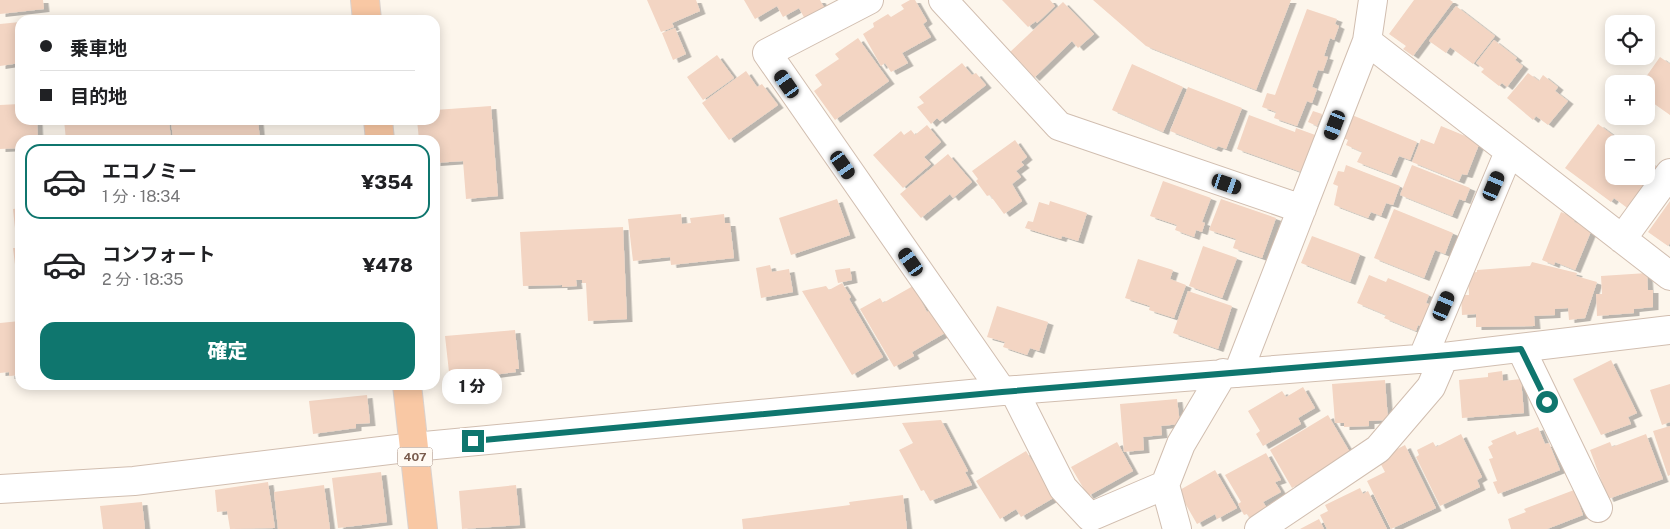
<!DOCTYPE html>
<html lang="ja">
<meta charset="utf-8">
<style>
body{margin:0;font-family:"Public Sans","Noto Sans JP",sans-serif;background:#f6f6f6;color:#202124;height:100vh;display:flex;flex-direction:column;font-size:19px;white-space:nowrap}
*{box-sizing:border-box;margin:0}
p{font-size:16px;color:#757577}
.icon{flex:none;width:28px;height:28px;fill:none;stroke:currentColor;stroke-width:2;stroke-linecap:round;stroke-linejoin:round}
.map{position:relative;flex:1;overflow:hidden}
.panel{position:absolute;left:15px;top:135px;width:425px;height:255px;display:flex;flex-direction:column;background:#fff;border-radius:15px;box-shadow:0 2px 12px #0003}
.panel>*{flex:none}
.hud{position:absolute;left:15px;top:15px;width:425px;height:110px;border-radius:15px;box-shadow:0 2px 12px #0003;display:grid;align-content:center;height:110px;padding:0 25px;background:#fff}
.tools{position:absolute;left:1605px;top:15px;display:grid;gap:10px}
.tools a{display:grid;place-items:center;width:50px;height:50px;border-radius:10px;background:#fff;box-shadow:0 2px 12px #0003;font-size:25px}
.end{position:absolute;width:22px;height:22px;margin:-11px;border:6px solid #0f766e;background:#fff;box-shadow:0 0 0 2px #fff}
.from{border-radius:50%}
.bubble{position:absolute;height:35px;border-radius:15px;background:#fff;box-shadow:0 2px 12px #0003;font-size:16px;font-weight:800;line-height:35px;text-align:center}
.car{position:absolute;width:15px;height:30px;margin:-15px -8px;border-radius:6px;box-shadow:0 0 4px 1px #0007;background:linear-gradient(#222 24%,#8ab4d8 0 40%,#222 0 76%,#8ab4d8 0 86%,#222 0)}
.hud b{display:flex;align-items:center;gap:18px;height:48px;font-size:19px}
.hud b+b{border-top:1px solid #e0e0e0}
.hud i{width:12px;height:12px;background:#202124}
ul{padding:9px 0 0;list-style:none}
li{display:flex;align-items:center;gap:15px;height:75px;margin:0 10px 8px;padding:0 15px;border:2px solid transparent;border-radius:15px}
li div{flex:1}
li b{display:block;font-size:19px}
li em{font-style:normal;font-weight:800}
li.current{border-color:#0f766e}
li>.icon{width:45px;height:45px;stroke-width:1.5}
.action{display:flex;gap:10px;margin-top:auto;padding:10px 25px}
.action a{flex:1;height:58px;border-radius:15px;background:#0f766e;color:#fff;font-size:20px;font-weight:800;line-height:58px;text-align:center}
.map>svg:first-child{display:block}
</style>
<div class="map">
<svg width="1670" height="529" viewBox="0 0 1670 529">
<defs>
<filter id="shadow"><feDropShadow dx="5.5" dy="3" stdDeviation="0" flood-color="#0004"/></filter>
</defs>
<rect width="100%" height="100%" fill="#fdf6ec"/>
<path fill="#f3d5c3" filter="url(#shadow)" d="M 0,0 L 43,0 L 44,9 L 0,14 Z
M 647,0 L 696,0 L 700,11 L 672,23 L 674,27 L 661,32 Z
M 744,0 L 820,0 L 826,11 L 807,23 L 799,8 L 783,17 L 777,6 L 755,19 Z
M 910,0 L 915,0 L 927,21 L 923,24 L 931,37 L 902,53 L 908,63 L 891,72 L 885,63 L 881,66 L 863,34 L 874,27 L 873,23 L 888,14 L 891,17 L 904,9 L 901,5 Z
M 1002,0 L 1050,0 L 1055,6 L 1037,23 L 1036,21 L 1028,27 Z
M 1093,0 L 1291,0 L 1256,90 L 1146,46 Z
M 1414,0 L 1450,0 L 1453,2 L 1413,56 L 1403,49 L 1406,46 L 1389,34 Z
M 1063,2 L 1094,34 L 1078,48 L 1072,41 L 1034,78 L 1009,53 Z
M 1456,6 L 1495,36 L 1473,64 L 1450,47 L 1446,53 L 1429,41 Z
M 1307,9 L 1337,19 L 1335,24 L 1339,26 L 1334,40 L 1330,38 L 1324,56 L 1328,57 L 1323,71 L 1318,70 L 1312,87 L 1317,89 L 1312,103 L 1307,101 L 1297,126 L 1274,118 L 1276,112 L 1262,107 L 1267,93 L 1275,95 Z
M 20,22 L 20,63 L 0,66 L 0,24 Z
M 675,28 L 686,54 L 673,60 L 662,33 Z
M 858,38 L 889,81 L 835,120 L 814,91 L 822,85 L 815,75 L 839,59 L 835,54 Z
M 1494,40 L 1517,58 L 1515,60 L 1523,66 L 1507,87 L 1502,83 L 1499,86 L 1481,72 L 1484,69 L 1476,63 Z
M 717,55 L 734,78 L 703,100 L 687,77 Z
M 1660,57 L 1670,64 L 1670,115 L 1646,98 L 1646,84 L 1641,84 Z
M 962,63 L 972,75 L 976,73 L 986,85 L 940,121 L 937,118 L 931,124 L 917,107 L 924,103 L 919,97 Z
M 1132,64 L 1183,87 L 1163,132 L 1112,110 Z
M 746,71 L 757,87 L 762,84 L 778,105 L 729,140 L 702,103 Z
M 1528,73 L 1539,81 L 1543,75 L 1558,87 L 1555,91 L 1568,101 L 1548,125 L 1536,116 L 1533,120 L 1507,98 Z
M 1188,87 L 1242,108 L 1226,149 L 1218,146 L 1216,149 L 1170,131 Z
M 20,104 L 20,120 L 37,120 L 38,140 L 20,140 L 20,148 L 0,149 L 0,105 Z
M 491,106 L 498,196 L 466,199 L 463,161 L 435,163 L 435,140 L 419,140 L 417,120 L 435,120 L 435,110 Z
M 1313,111 L 1322,114 L 1317,126 L 1308,122 Z
M 1249,115 L 1295,132 L 1296,128 L 1318,136 L 1304,173 L 1237,149 Z
M 1352,115 L 1417,142 L 1410,160 L 1399,156 L 1391,175 L 1357,162 L 1362,152 L 1346,145 L 1348,140 L 1343,138 Z
M 64,120 L 169,120 L 171,140 L 66,140 Z
M 171,120 L 258,120 L 260,140 L 173,140 Z
M 1598,124 L 1625,144 L 1614,144 L 1614,176 L 1646,176 L 1646,160 L 1660,169 L 1630,210 L 1614,198 L 1611,202 L 1565,168 Z
M 927,125 L 941,142 L 924,157 L 931,164 L 903,188 L 873,155 L 901,131 L 904,135 L 911,130 L 915,135 Z
M 1441,126 L 1480,142 L 1467,175 L 1462,174 L 1459,181 L 1412,162 L 1421,139 L 1434,144 Z
M 1015,140 L 1027,157 L 1021,162 L 1024,165 L 1016,171 L 1021,177 L 1012,184 L 1022,201 L 1004,214 L 990,195 L 987,196 L 976,181 L 978,179 L 972,171 Z
M 948,154 L 972,182 L 953,198 L 950,194 L 921,218 L 900,194 Z
M 1346,165 L 1400,186 L 1393,205 L 1386,203 L 1381,216 L 1371,212 L 1368,218 L 1334,205 L 1338,186 L 1333,184 L 1338,171 L 1344,172 Z
M 1412,165 L 1470,188 L 1465,201 L 1459,199 L 1452,216 L 1400,195 Z
M 1163,181 L 1211,198 L 1202,222 L 1205,223 L 1202,232 L 1196,230 L 1194,237 L 1175,230 L 1177,225 L 1150,216 Z
M 837,199 L 850,235 L 791,255 L 779,218 Z
M 1221,199 L 1276,218 L 1262,258 L 1233,248 L 1236,239 L 1209,230 Z
M 1050,201 L 1087,213 L 1078,241 L 1062,236 L 1061,239 L 1025,228 L 1028,221 L 1033,222 L 1039,202 L 1049,205 Z
M 1670,201 L 1670,243 L 1668,246 L 1648,232 Z
M 20,208 L 20,264 L 15,265 L 13,248 L 17,248 L 13,209 Z
M 1394,209 L 1453,233 L 1445,254 L 1435,250 L 1424,278 L 1374,258 Z
M 1561,212 L 1576,218 L 1574,222 L 1592,229 L 1575,270 L 1555,262 L 1554,265 L 1542,260 Z
M 681,214 L 682,224 L 691,223 L 690,218 L 724,214 L 725,223 L 730,223 L 734,258 L 671,265 L 670,257 L 633,261 L 628,219 Z
M 623,227 L 627,319 L 588,321 L 586,283 L 582,283 L 582,280 L 576,280 L 577,286 L 562,287 L 562,285 L 523,286 L 520,232 Z
M 1312,236 L 1360,254 L 1350,282 L 1301,263 Z
M 1203,246 L 1237,258 L 1222,298 L 1189,286 Z
M 1138,259 L 1173,270 L 1170,279 L 1186,285 L 1174,318 L 1149,310 L 1150,306 L 1125,298 Z
M 1532,262 L 1577,273 L 1576,276 L 1597,282 L 1585,318 L 1569,320 L 1568,308 L 1555,309 L 1555,315 L 1534,316 L 1535,326 L 1476,327 L 1476,314 L 1462,315 L 1461,295 L 1469,295 L 1468,273 L 1477,272 L 1477,270 L 1530,266 Z
M 770,265 L 772,272 L 789,269 L 793,292 L 761,298 L 756,268 Z
M 850,268 L 852,280 L 838,283 L 835,270 Z
M 1647,273 L 1648,290 L 1653,290 L 1653,307 L 1634,309 L 1634,313 L 1597,316 L 1596,294 L 1602,294 L 1601,276 Z
M 1369,275 L 1386,282 L 1388,278 L 1429,295 L 1426,303 L 1431,305 L 1422,327 L 1418,325 L 1416,331 L 1384,318 L 1386,315 L 1357,303 Z
M 842,283 L 851,297 L 849,299 L 883,357 L 852,375 L 802,291 L 826,286 L 829,290 Z
M 913,286 L 927,312 L 931,310 L 945,333 L 912,352 L 914,356 L 894,367 L 860,309 L 880,298 L 883,303 Z
M 1188,291 L 1232,306 L 1218,349 L 1173,333 Z
M 997,306 L 1048,322 L 1039,351 L 1030,348 L 1027,355 L 1003,347 L 1005,342 L 987,337 Z
M 20,321 L 20,375 L 9,376 L 9,372 L 0,373 L 0,323 Z
M 515,330 L 519,369 L 515,369 L 516,372 L 450,381 L 445,336 Z
M 1611,360 L 1637,413 L 1628,417 L 1631,424 L 1601,435 L 1573,379 Z
M 1502,371 L 1503,381 L 1521,379 L 1524,413 L 1462,418 L 1459,380 L 1488,377 L 1488,373 Z
M 1385,380 L 1388,420 L 1369,421 L 1369,426 L 1344,427 L 1344,423 L 1335,423 L 1332,384 Z
M 1670,384 L 1670,422 L 1662,425 L 1650,390 Z
M 1303,387 L 1315,408 L 1298,418 L 1301,424 L 1263,446 L 1256,434 L 1260,431 L 1248,411 L 1282,391 L 1286,397 Z
M 367,395 L 370,423 L 356,424 L 356,428 L 313,434 L 309,401 Z
M 1177,399 L 1180,424 L 1161,426 L 1162,435 L 1143,437 L 1144,450 L 1124,452 L 1120,404 Z
M 1328,415 L 1351,454 L 1292,488 L 1270,450 Z
M 941,420 L 968,471 L 965,472 L 972,485 L 930,501 L 924,490 L 921,491 L 899,450 L 913,443 L 902,423 Z
M 1670,426 L 1670,475 L 1668,476 L 1653,431 Z
M 1538,427 L 1545,444 L 1549,443 L 1560,470 L 1498,494 L 1493,482 L 1497,481 L 1489,459 L 1493,458 L 1488,447 L 1493,444 L 1491,441 L 1515,431 L 1517,435 Z
M 1461,434 L 1482,477 L 1477,480 L 1480,487 L 1440,506 L 1416,457 L 1419,455 L 1417,450 L 1433,442 L 1436,447 Z
M 1646,434 L 1663,479 L 1608,499 L 1590,450 L 1610,442 L 1612,447 Z
M 1117,442 L 1133,471 L 1088,496 L 1071,467 Z
M 1405,445 L 1436,508 L 1391,529 L 1367,481 L 1385,472 L 1378,459 Z
M 1026,451 L 1055,497 L 1021,517 L 1016,509 L 1000,519 L 976,481 Z
M 1266,453 L 1281,480 L 1275,482 L 1281,492 L 1263,502 L 1267,508 L 1250,518 L 1247,514 L 1244,515 L 1238,504 L 1241,502 L 1225,475 Z
M 1215,470 L 1237,508 L 1217,519 L 1215,514 L 1197,524 L 1178,491 Z
M 381,472 L 387,522 L 338,528 L 332,478 Z
M 268,482 L 275,528 L 230,529 L 227,511 L 217,512 L 215,490 Z
M 324,485 L 330,529 L 278,529 L 274,492 Z
M 516,485 L 520,525 L 462,529 L 459,491 Z
M 1360,488 L 1363,494 L 1368,491 L 1387,529 L 1327,529 L 1320,515 L 1328,511 L 1325,505 Z
M 1574,490 L 1583,515 L 1547,529 L 1511,529 L 1508,519 L 1526,512 L 1524,509 Z
M 903,495 L 907,529 L 743,529 L 742,519 L 850,505 L 849,502 Z
M 142,502 L 145,529 L 103,529 L 100,506 Z
M 1319,519 L 1324,529 L 1300,529 Z"/>
<g fill="none" stroke-linecap="round" stroke-linejoin="round">
<defs>
<path id="minor" d="M 869,0 L 767,53 L 1002,391
M 943,0 L 1059,126 L 1302,209
M 1367,41 L 1670,276
M 1622,239 L 1670,173
M 1521,349 L 1598,508
M 1423,357 L 1509,152
M 1238,373 L 1367,41 L 1373,0
M 1014,391 L 1063,488 L 1090,517 L 1165,485
M 0,489 L 134,481 L 414,447 L 1002,391 L 1444,357 L 1670,330
M 1177,529 L 1165,485 L 1181,444 L 1223,373
M 1259,529 L 1378,449 L 1431,387 L 1444,357"/>
<path id="trunk" d="M 365,0 L 367,20
M 378,120 L 380,140
M 407,385 L 423,529"/>
</defs>
<use href="#minor" stroke="#d1beb0" stroke-width="30"/>
<use href="#trunk" stroke="#dad1cd" stroke-width="30"/>
<use href="#minor" stroke="#fff" stroke-width="28"/>
<use href="#trunk" stroke="#f9c8a4" stroke-width="28"/>
</g>
<g fill="none" stroke-linecap="round" stroke-linejoin="round">
<path stroke="#0f766e" stroke-width="6" d="M 473,441 L 1002,392 L 1521,349 L 1547,402"/>
</g>
<g text-anchor="middle" stroke-width="4" stroke-linejoin="round" paint-order="stroke">
<rect fill="#fffaf3" stroke="#a28b7f" stroke-width="1" x="397.5" y="447.5" width="35" height="19" rx="4"/>
<g font-size="12" font-weight="bold" fill="#7a5c4d">
<text x="415" y="461">407</text>
</g>
</g>
</svg>
<div class="tools">
<a><svg class="icon" aria-label="locate" viewBox="0 0 24 24"><circle cx="12" cy="12" r="6"/><path d="M12 2v4M12 18v4M2 12h4M18 12h4"/></svg></a>
<a>+</a>
<a>−</a>
</div>
<i class="end from" style="left:1547px;top:402px"></i>
<i class="end" style="left:473px;top:441px"></i>
<div class="bubble" style="left:442px;top:369px;width:60px">1 分</div>
<i class="car" style="left:787px;top:84px;rotate:325deg"></i>
<i class="car" style="left:1335px;top:125px;rotate:201deg"></i>
<i class="car" style="left:843px;top:165px;rotate:145deg"></i>
<i class="car" style="left:1227px;top:184px;rotate:109deg"></i>
<i class="car" style="left:1494px;top:186px;rotate:23deg"></i>
<i class="car" style="left:911px;top:262px;rotate:325deg"></i>
<i class="car" style="left:1444px;top:306px;rotate:23deg"></i>
<div class="hud">
<b><i class="from"></i>乗車地</b>
<b><i></i>目的地</b>
</div>
<section class="panel">
<ul>
<li class="current"><svg class="icon" aria-label="car" viewBox="0 0 24 24"><path d="M5 17H2v-5l4-1 3-4h7l3 4 3 1v5h-3M9 17h6M6 11h13"/><circle cx="7" cy="17" r="2"/><circle cx="17" cy="17" r="2"/></svg><div><b>エコノミー</b><p>1 分 · 18:34</p></div><em>¥354</em></li>
<li><svg class="icon" aria-label="car" viewBox="0 0 24 24"><path d="M5 17H2v-5l4-1 3-4h7l3 4 3 1v5h-3M9 17h6M6 11h13"/><circle cx="7" cy="17" r="2"/><circle cx="17" cy="17" r="2"/></svg><div><b>コンフォート</b><p>2 分 · 18:35</p></div><em>¥478</em></li>
</ul>
<div class="action"><a>確定</a></div>
</section>
</div>
